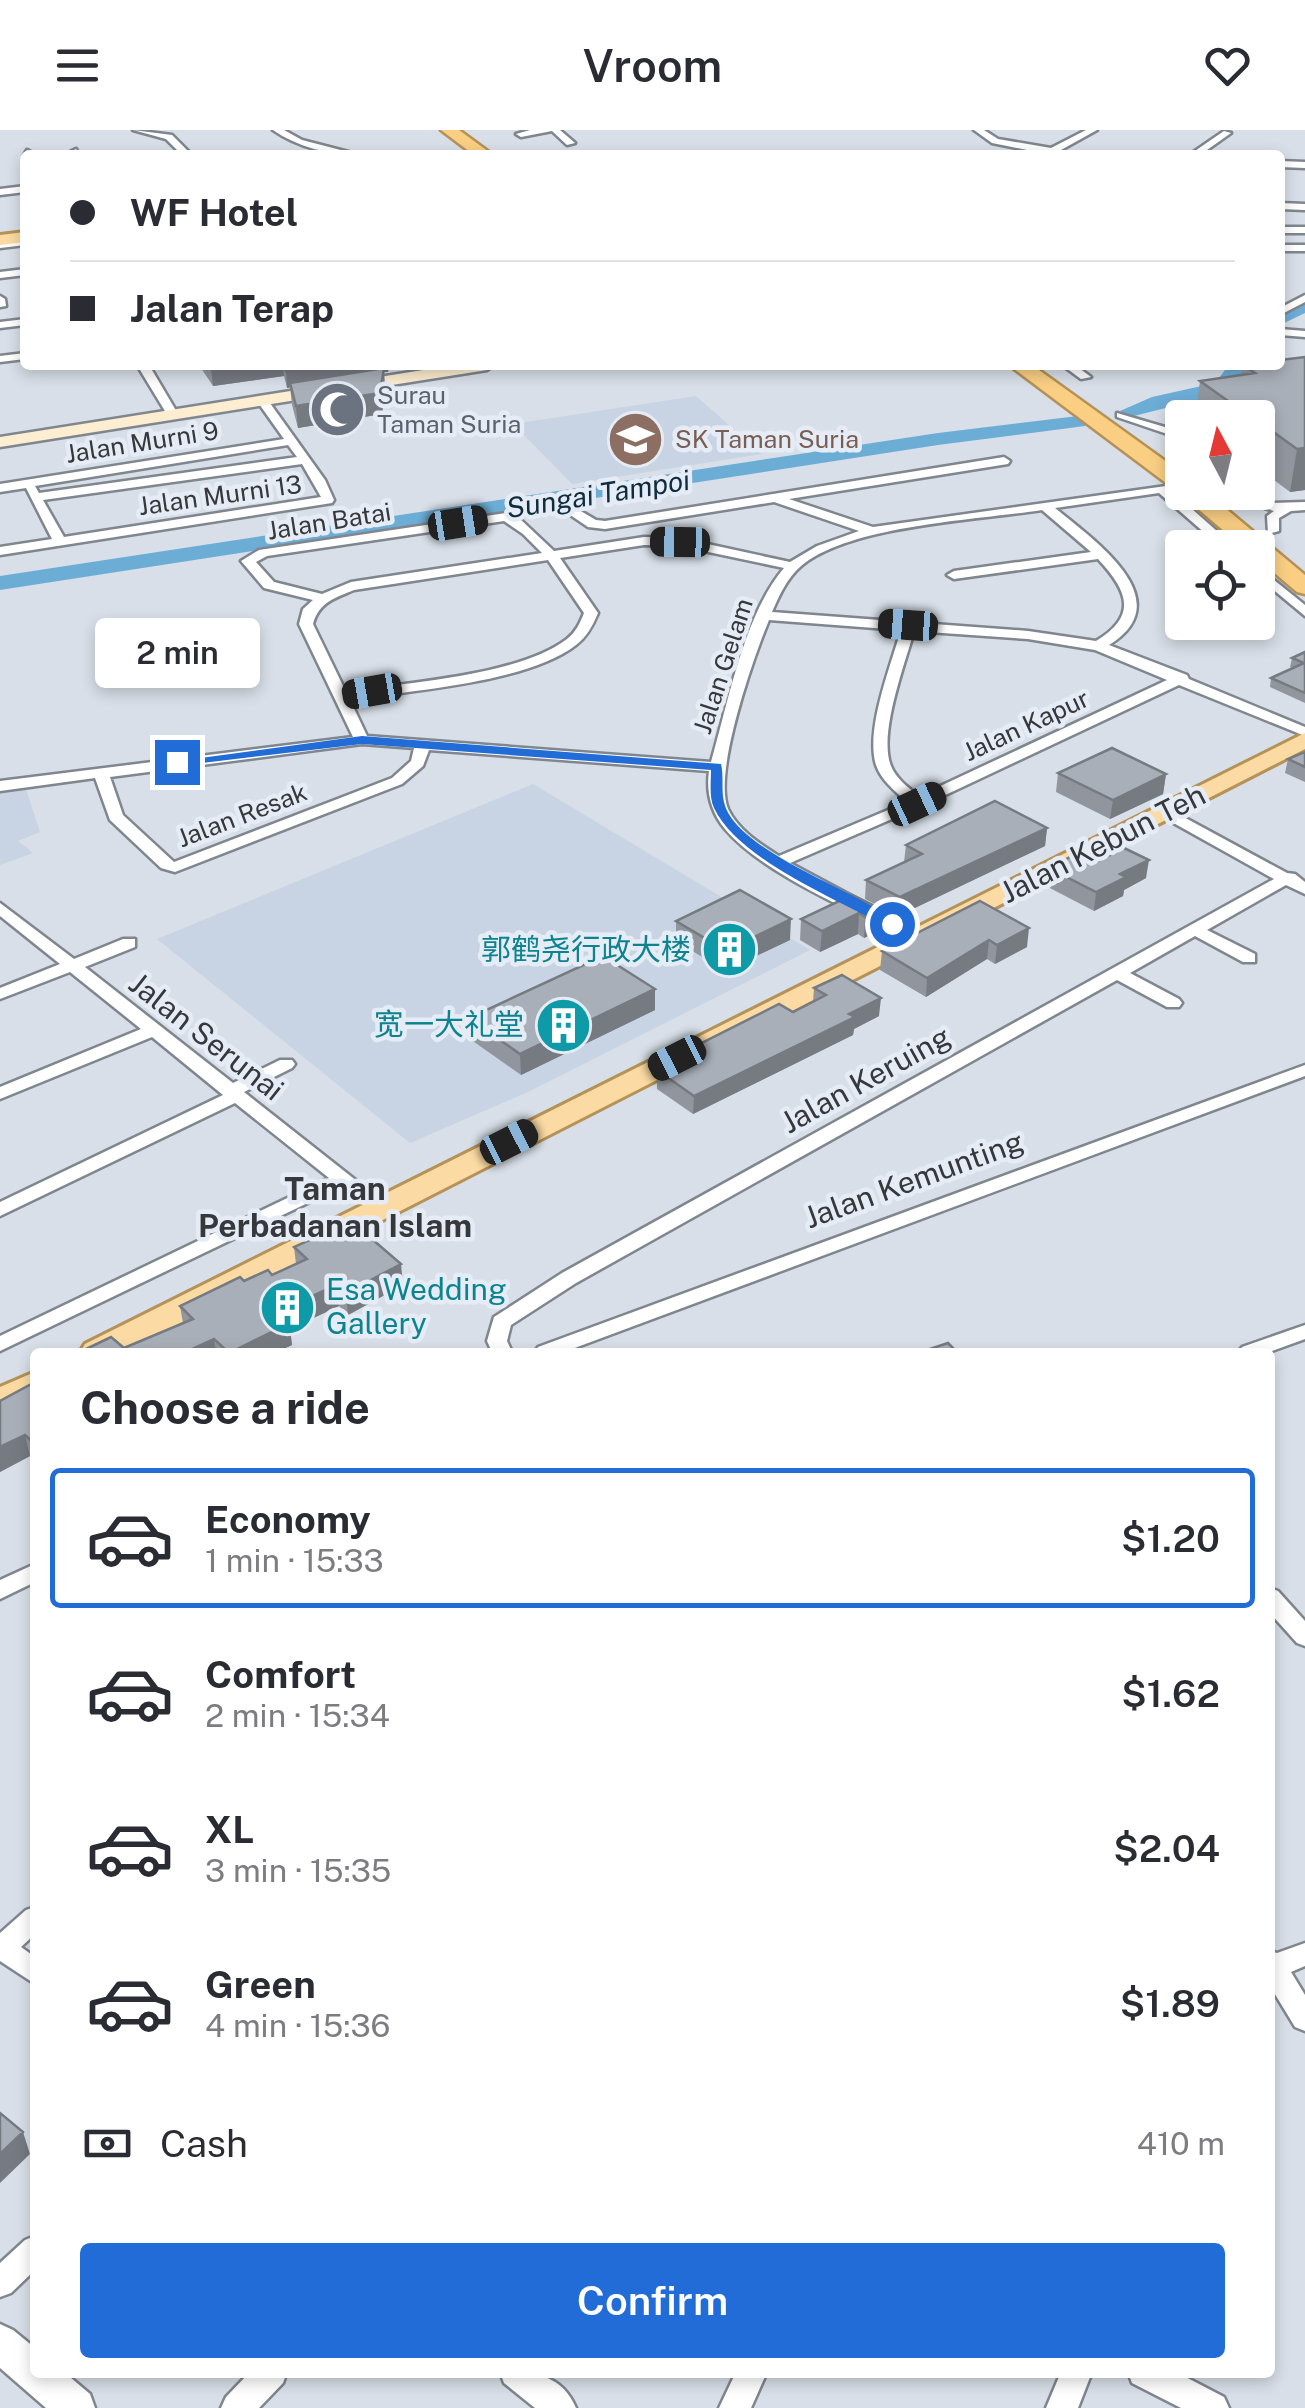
<!DOCTYPE html>
<meta charset="utf-8">
<style>
body{margin:0;font-family:"Public Sans","Noto Sans SC",sans-serif;background:#f7f7f7;color:#2b2b33;height:100vh;display:flex;flex-direction:column;font-size:38px;white-space:nowrap}
*{box-sizing:border-box;margin:0}
p{font-size:32px;color:#7c7c81}
.icon{flex:none;width:55px;height:55px;fill:none;stroke:currentColor;stroke-width:2;stroke-linecap:round;stroke-linejoin:round}
.map{position:relative;flex:1;overflow:hidden}
.drawer{position:absolute;left:30px;top:1218px;width:1245px;height:1030px;display:flex;flex-direction:column;background:#fff;border-radius:10px;box-shadow:0 5px 15px #0003}
.drawer>*{flex:none}
.top-card{position:absolute;left:20px;top:20px;width:1265px;height:220px;border-radius:10px;box-shadow:0 5px 15px #0003;display:grid;align-content:center;height:220px;padding:0 50px;background:#fff}
.needle{width:65px;rotate:353deg}
.tools{position:absolute;left:1165px;top:270px;display:grid;gap:20px}
.tools a{display:grid;place-items:center;width:110px;height:110px;border-radius:10px;background:#fff;box-shadow:0 5px 15px #0003;font-size:50px}
.end{position:absolute;width:45px;height:45px;margin:-22px;border:12px solid #226cd7;background:#fff;box-shadow:0 0 0 5px #fff}
.from{border-radius:50%}
.bubble{position:absolute;height:70px;border-radius:10px;background:#fff;box-shadow:0 5px 15px #0003;font-size:32px;font-weight:600;line-height:70px;text-align:center}
.car{position:absolute;width:30px;height:60px;margin:-30px -15px;border-radius:12px;box-shadow:0 0 8px 2px #0007;background:linear-gradient(#222 24%,#8ab4d8 0 40%,#222 0 76%,#8ab4d8 0 86%,#222 0)}
.top-card b{display:flex;align-items:center;gap:35px;height:95px;font-size:38px}
.top-card b+b{border-top:2px solid #e1e1e2}
.top-card i{width:25px;height:25px;background:#2b2b33}
ul{padding:0;list-style:none}
li{display:flex;align-items:center;gap:30px;height:140px;margin:0 20px 15px;padding:0 30px;border:5px solid transparent;border-radius:10px}
li div{flex:1}
li b{display:block;font-size:38px}
li em{font-style:normal;font-weight:600}
li.active{border-color:#226cd7}
li>.icon{width:90px;height:90px;stroke-width:1.5}
h2{padding:0 50px;font-size:45px;line-height:120px}
.pay{display:flex;align-items:center;gap:25px;height:110px;padding:0 50px;font-size:38px}
.pay p{margin-inline-start:auto}
.button{display:flex;gap:20px;margin-top:auto;padding:20px 50px}
.button a{flex:1;height:115px;border-radius:10px;background:#226cd7;color:#fff;font-size:40px;font-weight:600;line-height:115px;text-align:center}
header{display:flex;justify-content:space-between;align-items:center;height:130px;padding:0 50px;background:#fff;font-size:45px;font-weight:600}
.map>svg:first-child{display:block}
</style>
<header><svg class="icon" aria-label="menu" viewBox="0 0 24 24"><path d="M4 6h16M4 12h16M4 18h16"/></svg>Vroom<svg class="icon" aria-label="heart" viewBox="0 0 24 24"><path d="M12 20l-8-8c-3-5 5-10 8-4 3-6 11-1 8 4z"/></svg></header>
<div class="map">
<svg width="1305" height="2278" viewBox="0 0 1305 2278">
<rect width="100%" height="100%" fill="#d8dfe8"/>
<path fill="#c8d4e3" d="M 696,266 L 762,324 L 572,354 L 513,294 Z
M 533,654 L 810,820 L 528,962 L 410,1013 L 157,809 Z
M 25,656 L 40,702 L 18,711 L 33,723 L 0,735 L 0,660 Z"/>
<g fill="none" stroke-linecap="round" stroke-linejoin="round">
<path fill="#6cadd6" fill-rule="evenodd" d="M 1305,170 L 1305,183 L 1280,195 L 1280,182 Z
M 1229,235 L 1249,235 L 1229,262 L 1130,287 L 1120,281 L 1152,267 L 1215,253 Z
M 1078,286 L 1085,288 L 1088,292 L 1085,296 L 938,315 L 0,460 L 0,446 L 938,303 Z"/>
<defs>
<path id="minor" d="M 133,0 L 172,5 L 192,25 L 182,25 L 166,9 Z
M 273,0 L 284,0 L 302,10 L 360,25 C 330,25 297,17 273,0 Z
M 530,0 L 560,0 L 575,13 L 567,15 L 552,1 L 521,7 L 516,4 Z
M 974,0 L 984,0 L 998,9 L 1051,18 L 1086,0 L 1097,0 L 1052,25 L 992,13 Z
M 1224,1 L 1231,3 L 1200,25 L 1189,25 Z
M 76,19 L 79,24 L 64,25 Z
M 27,20 L 36,25 L 24,25 Z
M 1280,31 L 1305,32 L 1305,38 L 1280,37 Z
M 25,56 L 25,62 L 0,65 L 0,59 Z
M 1280,73 L 1305,74 L 1305,80 L 1280,79 Z
M 1280,97 L 1305,97 L 1305,103 L 1280,103 Z
M 25,109 L 25,115 L 0,118 L 0,112 Z
M 1280,115 L 1305,115 L 1305,121 L 1280,121 Z
M 25,139 L 25,145 L 0,148 L 0,142 Z
M 1305,165 L 1305,172 L 1280,185 L 1280,178 Z
M 0,166 L 5,169 L 6,176 L 0,177 Z
M 25,189 L 25,195 L 0,198 L 0,192 Z
M 1280,199 L 1305,201 L 1305,207 L 1280,205 Z
M 25,223 L 25,229 L 0,232 L 0,226 Z
M 137,235 L 149,235 L 178,284 L 176,286 L 168,286 Z
M 1062,235 L 1075,235 L 1091,247 L 1081,249 Z
M 263,268 L 267,269 L 325,350 L 334,370 L 332,373 L 0,425 L 0,417 L 52,409 L 26,358 L 0,362 L 0,354 L 284,309 L 257,271 ZM 288,315 L 297,327 L 39,363 L 35,356 ZM 302,334 L 321,367 L 64,407 L 43,370 Z
M 1117,283 L 1182,302 L 1182,309 L 1117,287 Z
M 1004,327 L 1010,331 L 1008,334 L 789,369 L 873,397 L 1166,356 L 1236,418 L 1222,418 L 1159,363 L 1055,378 C 1095,411 1181,470 1109,515 L 1187,545 L 1189,549 L 1305,597 L 1305,606 L 1179,555 L 922,676 L 790,733 L 923,804 L 923,812 L 911,812 C 857,782 764,745 725,699 C 711,682 706,662 709,641 L 429,620 L 423,636 L 402,654 L 175,742 L 161,738 L 110,690 L 95,648 L 0,661 L 0,651 L 353,607 L 299,494 L 303,479 L 313,470 L 264,458 L 241,431 L 259,420 L 506,383 L 520,389 L 554,421 L 644,407 L 680,408 L 790,432 L 817,416 L 859,401 L 774,372 L 605,399 L 588,397 L 560,378 L 518,386 L 512,382 L 562,370 L 596,390 L 605,391 ZM 1042,380 L 1091,422 L 954,441 L 947,445 L 954,449 L 1098,429 C 1128,461 1138,486 1096,511 L 1028,501 L 772,482 C 779,466 787,448 801,436 C 850,395 978,390 1042,380 ZM 504,391 L 523,404 L 542,423 L 351,452 L 322,464 L 274,452 L 256,432 L 267,426 ZM 644,415 L 680,416 L 784,438 C 744,485 728,573 711,632 L 367,606 L 350,570 C 412,560 527,553 576,515 C 587,507 593,495 598,483 L 560,428 ZM 548,430 L 584,483 C 580,493 576,502 567,509 C 519,546 406,552 346,562 L 313,494 C 319,472 335,468 354,460 ZM 769,490 L 901,500 C 891,535 865,600 876,635 C 881,650 895,661 907,672 L 779,726 C 760,714 738,700 728,679 C 713,642 753,529 769,490 ZM 914,501 L 1028,509 L 1095,520 L 1167,550 L 919,666 C 909,658 896,649 891,636 C 878,604 905,534 914,501 ZM 362,614 L 414,618 L 411,631 L 392,648 L 174,732 L 123,685 L 110,647 Z
M 1236,362 L 1251,362 L 1272,373 L 1305,372 L 1305,380 L 1291,381 L 1279,388 L 1279,401 L 1268,404 L 1267,386 L 1274,381 L 1252,374 Z
M 1258,437 L 1305,475 L 1305,486 L 1258,447 Z
M 1167,678 L 1287,743 L 1295,744 L 1305,752 L 1305,764 L 1286,755 L 1207,800 L 1255,824 L 1255,832 L 1243,832 L 1195,806 L 1130,843 L 1179,869 L 1182,873 L 1179,877 L 1167,877 L 1117,850 L 576,1153 L 511,1195 L 507,1211 L 512,1222 L 492,1222 L 487,1211 L 494,1187 L 562,1143 L 1274,749 L 1161,686 L 1159,683 Z
M 0,773 L 74,829 L 123,809 L 135,809 L 135,817 L 85,837 L 233,953 L 280,930 L 292,930 L 295,934 L 292,938 L 244,962 L 386,1074 L 389,1078 L 386,1082 L 372,1082 L 341,1057 L 0,1221 L 0,1206 L 329,1048 L 235,973 L 0,1086 L 0,1072 L 223,965 L 152,907 L 0,969 L 0,957 L 141,899 L 70,842 L 0,869 L 0,858 L 60,834 L 0,786 Z
M 1305,935 L 1305,946 L 564,1222 L 535,1222 L 538,1217 Z
M 1305,1195 L 1305,1209 L 1269,1222 L 1239,1222 L 1242,1217 Z
M 35,1434 L 35,1452 L 0,1469 L 0,1450 Z
M 1270,1458 L 1278,1461 L 1305,1491 L 1305,1516 L 1297,1513 L 1270,1483 Z
M 35,1777 L 35,1804 L 21,1817 L 35,1827 L 35,1854 L 0,1831 L 0,1803 L 26,1780 Z
M 1305,1813 L 1305,1836 L 1291,1842 L 1305,1865 L 1305,1901 L 1295,1897 L 1270,1856 L 1270,1821 L 1277,1823 Z
M 35,2106 L 35,2140 L 11,2163 L 0,2167 L 0,2133 L 25,2110 Z
M 250,2242 L 287,2242 L 283,2253 L 259,2278 L 221,2278 L 226,2267 Z
M 500,2242 C 532,2242 561,2243 576,2278 L 535,2278 L 504,2253 Z
M 736,2242 L 767,2242 L 751,2278 L 719,2278 Z
M 1061,2242 L 1092,2242 L 1078,2278 L 1046,2278 Z
M 1128,2242 L 1176,2242 L 1224,2267 L 1229,2278 L 1181,2278 L 1132,2253 Z"/>
<path id="tertiary" d="M 0,2194 L 13,2200 L 35,2218 L 35,2242 L 64,2242 L 90,2264 L 95,2278 L 46,2278 L 0,2238 Z"/>
<path id="secondary" d="M 455,235 L 495,235 L 487,240 L 0,317 L 0,307 Z"/>
<path id="primary" d="M 25,102 L 25,112 L 0,115 L 0,105 Z
M 1305,603 L 1305,619 L 124,1222 L 80,1222 L 85,1214 Z
M 35,1242 L 35,1268 L 0,1283 L 0,1257 Z"/>
<path id="trunk" d="M 441,0 L 459,0 L 493,25 L 474,25 Z
M 1009,235 L 1032,235 L 1182,343 L 1182,362 L 1206,362 L 1305,445 L 1305,464 L 1297,462 L 1258,429 L 1258,418 L 1244,418 L 1184,367 L 1181,362 L 1182,360 L 1174,359 Z"/>
</defs>
<use href="#minor" stroke="#80868e" stroke-width="5"/>
<use href="#tertiary" stroke="#80868e" stroke-width="5"/>
<use href="#secondary" stroke="#80868e" stroke-width="5"/>
<use href="#primary" stroke="#b59257" stroke-width="6"/>
<use href="#trunk" stroke="#b59257" stroke-width="5"/>
<use href="#minor" fill="#fff" fill-rule="evenodd"/>
<use href="#tertiary" fill="#fff" fill-rule="evenodd"/>
<use href="#secondary" fill="#fdedd1" fill-rule="evenodd"/>
<use href="#primary" fill="#fbdba3" fill-rule="evenodd"/>
<use href="#trunk" fill="#facf84" fill-rule="evenodd"/>
</g>
<path fill="#91969e" d="M 1305,227 L 1305,360 L 1290,362 L 1258,338 L 1258,288 L 1195,288 L 1200,251 L 1241,245 L 1243,235 Z
M 199,235 L 389,235 L 388,242 L 384,242 L 385,260 L 382,284 L 298,298 L 292,275 L 290,257 L 287,258 L 284,246 L 213,256 Z
M 1305,522 L 1305,573 L 1270,557 L 1271,548 L 1293,538 L 1290,537 L 1292,528 Z
M 1305,622 L 1305,652 L 1285,643 L 1288,629 Z
M 1058,643 L 1166,644 L 1163,664 L 1110,689 L 1056,662 Z
M 1047,698 L 1045,716 L 898,786 L 865,769 L 866,750 L 904,732 L 906,715 Z
M 1096,732 L 1146,748 L 1124,760 L 1123,766 L 1094,781 L 1046,756 L 1049,738 Z
M 980,771 L 1027,817 L 995,834 L 987,829 L 926,867 L 880,840 L 882,821 Z
M 881,779 L 880,800 L 864,808 L 858,804 L 820,822 L 800,810 L 801,789 Z
M 676,791 L 790,810 L 756,826 L 756,831 L 730,844 L 676,811 Z
M 814,858 L 879,886 L 854,899 L 853,905 L 693,984 L 657,959 L 657,940 L 684,929 L 684,922 L 793,882 L 813,872 Z
M 655,880 L 521,945 L 470,909 L 469,888 Z
M 294,1117 L 403,1155 L 348,1185 L 339,1176 L 290,1199 L 292,1215 L 277,1222 L 80,1222 L 124,1218 L 183,1193 L 180,1176 L 244,1151 L 272,1145 L 296,1134 Z
M 35,1252 L 35,1331 L 30,1326 L 0,1342 L 0,1271 Z"/>
<path fill="#767a81" d="M 244,235 L 283,235 L 284,246 L 213,256 L 211,239 Z
M 326,235 L 389,235 L 388,242 L 384,242 L 385,260 L 382,284 L 298,298 L 296,276 L 383,243 L 287,258 L 286,241 Z
M 1305,318 L 1305,360 L 1290,362 L 1297,319 Z
M 1166,644 L 1163,664 L 1110,689 L 1113,670 Z
M 1047,698 L 1045,716 L 898,786 L 900,767 Z
M 1149,730 L 1146,748 L 1124,760 L 1123,766 L 1094,781 L 1096,762 L 1120,744 Z
M 881,779 L 880,800 L 864,808 L 865,787 Z
M 859,783 L 858,804 L 820,822 L 822,801 Z
M 791,789 L 790,810 L 756,826 L 756,831 L 730,844 L 730,823 L 752,808 Z
M 1029,798 L 1027,817 L 995,834 L 997,815 Z
M 989,810 L 987,829 L 926,867 L 927,848 Z
M 655,859 L 655,880 L 521,945 L 520,924 Z
M 881,868 L 879,886 L 854,899 L 853,905 L 693,984 L 694,966 Z
M 401,1134 L 403,1155 L 348,1185 L 346,1163 Z
M 336,1155 L 339,1176 L 290,1199 L 292,1215 L 277,1222 L 231,1222 L 278,1182 Z
M 214,1209 L 216,1222 L 186,1222 Z
M 25,1305 L 30,1326 L 0,1342 L 0,1317 Z
M 23,2002 L 30,2024 L 0,2053 L 0,2024 Z"/>
<path fill="#a9afb8" stroke="#767a81" stroke-width="2.5" d="M 1305,227 L 1305,318 L 1297,319 L 1258,291 L 1258,288 L 1252,288 L 1200,251 L 1255,243 L 1243,235 L 1280,235 L 1280,230 Z
M 208,235 L 244,235 L 211,239 Z
M 284,235 L 326,235 L 286,241 Z
M 384,238 L 380,263 L 296,276 L 290,253 Z
M 1305,522 L 1305,563 L 1271,548 L 1304,533 L 1292,528 Z
M 1112,618 L 1166,644 L 1113,670 L 1058,643 Z
M 1305,622 L 1305,637 L 1288,629 Z
M 995,671 L 1047,698 L 900,767 L 866,750 L 922,724 L 906,715 Z
M 1124,718 L 1149,730 L 1120,744 L 1126,747 L 1096,762 L 1049,738 L 1078,723 L 1096,732 Z
M 740,760 L 791,789 L 752,808 L 756,810 L 730,823 L 676,791 Z
M 852,765 L 881,779 L 865,787 L 859,783 L 822,801 L 801,789 Z
M 980,771 L 1029,798 L 997,815 L 989,810 L 927,848 L 882,821 Z
M 603,826 L 655,859 L 520,924 L 469,888 Z
M 842,845 L 881,868 L 849,884 L 855,887 L 694,966 L 657,940 L 690,926 L 684,922 L 779,874 L 793,882 L 826,865 L 814,858 Z
M 351,1091 L 401,1134 L 346,1163 L 336,1155 L 278,1182 L 290,1193 L 231,1222 L 228,1222 L 214,1209 L 186,1222 L 80,1222 L 111,1207 L 124,1218 L 193,1189 L 180,1176 L 240,1147 L 244,1151 L 268,1140 L 272,1145 L 307,1129 L 294,1117 Z
M 948,1213 L 957,1222 L 921,1222 Z
M 35,1252 L 35,1314 L 25,1305 L 0,1317 L 0,1271 Z
M 0,1983 L 23,2002 L 0,2024 Z"/>
<path fill="#226cd7" d="M 362,606 L 721,634 C 724,646 721,660 724,672 C 735,722 861,761 899,794 L 887,797 C 837,769 739,730 714,678 C 709,667 711,652 711,640 L 362,614 L 177,636 L 171,632 Z"/>
<defs>
<symbol id="mosque-disc" viewBox="-11 -11 22 22"><circle r="9.5" fill="#6b7280" stroke="#e5ecf5"/><path d="M3.5-4.9A6 6 0 1 0 3.5 4.9A5 5 0 1 1 3.5-4.9Z" fill="#fff"/></symbol>
<symbol id="school-disc" viewBox="-11 -11 22 22"><circle r="9.5" fill="#8d6e63" stroke="#e5ecf5"/><path d="M0-5L7-2L0 1L-7-2ZM-4 1L0 2.5L4 1V4Q0 6-4 4Z" fill="#fff"/></symbol>
<symbol id="building-disc" viewBox="-11 -11 22 22"><circle r="9.5" fill="#0f9aa8" stroke="#e5ecf5"/><path d="M-4-6H4V6H1V3H-1V6H-4ZM-2.5-4.3h1.7v1.8h-1.7ZM.8-4.3h1.7v1.8H.8ZM-2.5-1h1.7V.8h-1.7ZM.8-1h1.7V.8H.8Z" fill="#fff"/></symbol>
</defs>
<g fill-rule="evenodd">
<use href="#mosque-disc" x="306" y="248" width="63" height="63"/>
<use href="#school-disc" x="604" y="278" width="63" height="63"/>
<use href="#building-disc" x="698" y="788" width="63" height="63"/>
<use href="#building-disc" x="532" y="864" width="63" height="63"/>
<use href="#building-disc" x="256" y="1146" width="63" height="63"/>
</g>
<g text-anchor="middle" stroke-width="9" stroke-linejoin="round" paint-order="stroke">
<g font-size="25" fill="#5b616d" stroke="#e5ecf5" text-anchor="start">
<text x="377" y="274">Surau<tspan x="377" dy="29">Taman Suria</tspan></text>
</g>
<g font-size="25" fill="#785e54" stroke="#e5ecf5" text-anchor="start">
<text x="675" y="318">SK Taman Suria</text>
</g>
<g font-size="25" fill="#36383c" stroke="#e5ecf5">
<text transform="translate(142 312) rotate(-9)" y="9">Jalan Murni 9</text>
<text transform="translate(220 365) rotate(-8)" y="9">Jalan Murni 13</text>
<text transform="translate(329 391) rotate(-9)" y="9">Jalan Batai</text>
<text transform="translate(723 536) rotate(-72)" y="9">Jalan Gelam</text>
<text transform="translate(1026 595) rotate(-25)" y="9">Jalan Kapur</text>
<text transform="translate(242 685) rotate(-21)" y="9">Jalan Resak</text>
</g>
<g font-size="28" font-style="italic" fill="#0f2d3e" stroke="#e5ecf5">
<text transform="translate(598 364) rotate(-9)" y="10">Sungai Tampoi</text>
</g>
<g font-size="30" fill="#36383c" stroke="#e5ecf5">
<text transform="translate(1103 714) rotate(-27)" y="10">Jalan Kebun Teh</text>
<text transform="translate(206 907) rotate(38)" y="10">Jalan Serunai</text>
<text transform="translate(866 950) rotate(-29)" y="10">Jalan Keruing</text>
<text transform="translate(914 1050) rotate(-20)" y="10">Jalan Kemunting</text>
</g>
<g font-size="30" fill="#0d838f" stroke="#e5ecf5" text-anchor="end">
<text x="691" y="830">郭鹤尧行政大楼</text>
<text x="524" y="905">宽一大礼堂</text>
<text x="326" y="1170" text-anchor="start">Esa Wedding<tspan x="326" dy="34">Gallery</tspan></text>
</g>
<g font-size="32" font-weight="bold" fill="#36383c" stroke="#e5ecf5">
<text x="335" y="1070">Taman<tspan x="335" dy="37">Perbadanan Islam</tspan></text>
</g>
</g>
</svg>
<div class="tools">
<a><svg class="needle" viewBox="-14 -14 28 28"><path d="M0-13l5 13h-10z" fill="#e53935"/><path d="M0 13l5-13h-10z" fill="#7c7c81"/></svg></a>
<a><svg class="icon" aria-label="locate" viewBox="0 0 24 24"><circle cx="12" cy="12" r="6"/><path d="M12 2v4M12 18v4M2 12h4M18 12h4"/></svg></a>
</div>
<i class="end from" style="left:892px;top:794px"></i>
<i class="end" style="left:177px;top:632px"></i>
<div class="bubble" style="left:95px;top:488px;width:165px">2 min</div>
<i class="car" style="left:458px;top:393px;rotate:81deg"></i>
<i class="car" style="left:680px;top:412px;rotate:271deg"></i>
<i class="car" style="left:908px;top:495px;rotate:274deg"></i>
<i class="car" style="left:372px;top:561px;rotate:260deg"></i>
<i class="car" style="left:917px;top:674px;rotate:65deg"></i>
<i class="car" style="left:677px;top:928px;rotate:243deg"></i>
<i class="car" style="left:509px;top:1012px;rotate:63deg"></i>
<div class="top-card">
<b><i class="from"></i>WF Hotel</b>
<b><i></i>Jalan Terap</b>
</div>
<section class="drawer">
<h2>Choose a ride</h2>
<ul>
<li class="active"><svg class="icon" aria-label="car" viewBox="0 0 24 24"><path d="M5 17H2v-5l4-1 3-4h7l3 4 3 1v5h-3M9 17h6M6 11h13"/><circle cx="7" cy="17" r="2"/><circle cx="17" cy="17" r="2"/></svg><div><b>Economy</b><p>1 min · 15:33</p></div><em>$1.20</em></li>
<li><svg class="icon" aria-label="car" viewBox="0 0 24 24"><path d="M5 17H2v-5l4-1 3-4h7l3 4 3 1v5h-3M9 17h6M6 11h13"/><circle cx="7" cy="17" r="2"/><circle cx="17" cy="17" r="2"/></svg><div><b>Comfort</b><p>2 min · 15:34</p></div><em>$1.62</em></li>
<li><svg class="icon" aria-label="car" viewBox="0 0 24 24"><path d="M5 17H2v-5l4-1 3-4h7l3 4 3 1v5h-3M9 17h6M6 11h13"/><circle cx="7" cy="17" r="2"/><circle cx="17" cy="17" r="2"/></svg><div><b>XL</b><p>3 min · 15:35</p></div><em>$2.04</em></li>
<li><svg class="icon" aria-label="car" viewBox="0 0 24 24"><path d="M5 17H2v-5l4-1 3-4h7l3 4 3 1v5h-3M9 17h6M6 11h13"/><circle cx="7" cy="17" r="2"/><circle cx="17" cy="17" r="2"/></svg><div><b>Green</b><p>4 min · 15:36</p></div><em>$1.89</em></li>
</ul>
<div class="pay"><svg class="icon" aria-label="cash" viewBox="0 0 24 24"><path d="M3 7h18v10H3z"/><circle cx="12" cy="12" r="2"/></svg>Cash<p>410 m</p></div>
<div class="button"><a>Confirm</a></div>
</section>
</div>
